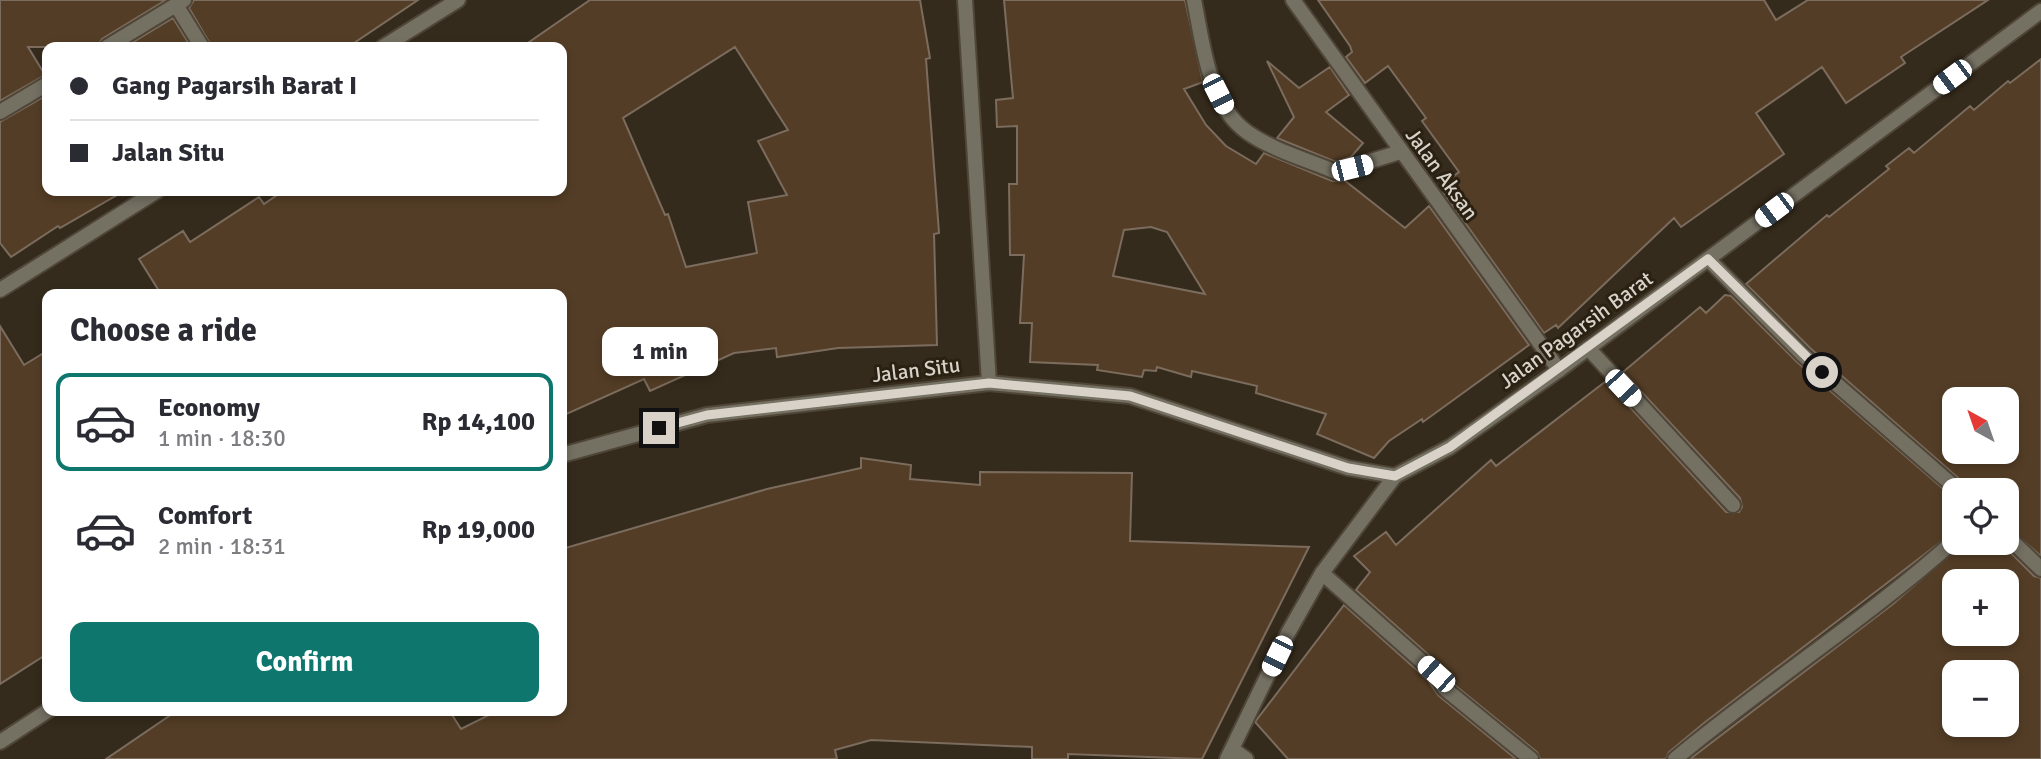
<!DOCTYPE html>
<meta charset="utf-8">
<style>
body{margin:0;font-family:Signika,sans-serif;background:#f2f2f3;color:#2b2b33;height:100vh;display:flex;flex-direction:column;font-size:26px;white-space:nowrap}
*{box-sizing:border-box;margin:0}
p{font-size:23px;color:#7c7c81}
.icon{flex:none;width:38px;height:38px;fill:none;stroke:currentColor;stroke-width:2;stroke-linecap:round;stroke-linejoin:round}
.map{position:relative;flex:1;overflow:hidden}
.sheet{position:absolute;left:42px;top:289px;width:525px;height:427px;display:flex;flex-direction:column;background:#fff;border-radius:14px;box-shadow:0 4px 10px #0003}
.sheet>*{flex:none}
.guide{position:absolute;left:42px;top:42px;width:525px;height:154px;border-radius:14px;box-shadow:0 4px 10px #0003;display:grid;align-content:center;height:154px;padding:0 28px;background:#fff}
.needle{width:46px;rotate:320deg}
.fabs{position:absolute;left:1942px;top:387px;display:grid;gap:14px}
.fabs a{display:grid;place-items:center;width:77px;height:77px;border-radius:14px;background:#fff;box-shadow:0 4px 10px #0003;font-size:35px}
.end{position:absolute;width:32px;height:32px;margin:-16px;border:9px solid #d8d2c9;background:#111;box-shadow:0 0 0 4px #111}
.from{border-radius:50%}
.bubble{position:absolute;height:49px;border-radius:14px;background:#fff;box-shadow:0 4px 10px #0003;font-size:23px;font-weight:700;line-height:49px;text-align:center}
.car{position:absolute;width:21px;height:42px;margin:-21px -10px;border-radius:9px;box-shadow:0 0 5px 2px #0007;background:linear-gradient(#fff 24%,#345 0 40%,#fff 0 76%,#345 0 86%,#fff 0)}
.guide b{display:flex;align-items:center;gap:24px;height:66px;font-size:26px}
.guide b+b{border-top:2px solid #e1e1e2}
.guide i{width:18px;height:18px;background:#2b2b33}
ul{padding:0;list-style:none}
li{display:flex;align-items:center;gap:21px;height:98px;margin:0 14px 10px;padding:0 14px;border:4px solid transparent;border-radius:14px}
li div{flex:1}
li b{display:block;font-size:26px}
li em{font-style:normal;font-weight:700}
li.current{border-color:#0f766e}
li>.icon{width:63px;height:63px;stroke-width:1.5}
h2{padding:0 28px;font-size:32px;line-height:84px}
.cta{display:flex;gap:14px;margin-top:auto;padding:14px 28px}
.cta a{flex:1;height:80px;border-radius:14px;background:#0f766e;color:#fff;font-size:28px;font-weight:700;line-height:80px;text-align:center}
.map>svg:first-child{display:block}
</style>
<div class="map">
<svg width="2041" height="759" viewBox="0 0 2041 759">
<rect width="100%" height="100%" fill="#352b1c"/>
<path fill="#533d26" stroke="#7b6c5d" stroke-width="2" fill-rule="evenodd" d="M 0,0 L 166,0 L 102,39 L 97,47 L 28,47 L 45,75 L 0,101 Z
M 194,0 L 418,0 L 348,47 L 212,47 L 189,8 Z
M 590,0 L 920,0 L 930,58 L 926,59 L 939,233 L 934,234 L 937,345 L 838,348 L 777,357 L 776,348 L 734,353 L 650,391 L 644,379 L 562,416 L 562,294 L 161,294 L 139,259 L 183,231 L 190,242 L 259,197 L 264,204 L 283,191 L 562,191 L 562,47 L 522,47 ZM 735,47 L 788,130 L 758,141 L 787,195 L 748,202 L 757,253 L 686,267 L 668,214 L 665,215 L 623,118 Z
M 1004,0 L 1185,0 L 1203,82 L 1184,89 L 1206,125 L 1226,146 L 1256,164 L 1264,153 L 1332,181 L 1344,180 L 1405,228 L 1429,206 L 1529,345 L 1423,422 L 1422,419 L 1389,441 L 1374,458 L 1317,434 L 1326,414 L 1256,393 L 1257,386 L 1192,371 L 1191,377 L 1157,367 L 1156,371 L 1144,370 L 1142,377 L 1097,370 L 1098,365 L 1030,362 L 1032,323 L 1020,323 L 1024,255 L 1010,255 L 1009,184 L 1017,184 L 1017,126 L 997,127 L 996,100 L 1013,98 ZM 1151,227 L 1167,232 L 1205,294 L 1113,276 L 1124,230 Z
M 1318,0 L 1764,0 L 1776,20 L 1808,0 L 1988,0 L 1901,57 L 1905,63 L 1846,103 L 1822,67 L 1756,113 L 1784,154 L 1681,227 L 1674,218 L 1558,328 L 1556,325 L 1544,333 L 1443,192 L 1447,189 L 1443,184 L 1459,172 L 1422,121 L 1426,118 L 1388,66 L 1365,83 L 1346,57 L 1352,52 L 1350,46 Z
M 173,18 L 191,47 L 125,47 Z
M 2041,59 L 2041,556 L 2007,527 L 2007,490 L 1967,490 L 1964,483 L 1810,348 L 1746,284 L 1827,215 L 1829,217 L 1889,169 L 1886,166 L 1909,148 L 1914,153 L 1970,106 L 1974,110 L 2008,81 L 2010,83 ZM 1955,399 L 2007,399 L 2007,452 L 1955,452 Z
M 1267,61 L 1299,88 L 1330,67 L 1349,95 L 1326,112 L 1363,143 L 1351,157 L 1336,162 L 1277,138 L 1294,117 Z
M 47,95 L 47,191 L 124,191 L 60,228 L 58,226 L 11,257 L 0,243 L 0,122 Z
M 1725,295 L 1731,296 L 1797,362 L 1955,499 L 1955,531 L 1704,723 L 1669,752 L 1666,759 L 1540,759 L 1537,752 L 1451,682 L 1442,667 L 1356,590 L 1370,572 L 1354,556 L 1386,532 L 1396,545 L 1491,460 L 1496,466 L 1606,381 L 1726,512 L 1739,512 L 1742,507 L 1740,498 L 1623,372 L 1700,307 L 1706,313 Z
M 0,326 L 24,365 L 47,351 L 47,654 L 0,684 Z
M 861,458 L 911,465 L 910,479 L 980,485 L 980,472 L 1132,473 L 1130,541 L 1309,547 L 1202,759 L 1068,754 L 1068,759 L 1032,759 L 1032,747 L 871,740 L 835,750 L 837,759 L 106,759 L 178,710 L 449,710 L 461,729 L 499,710 L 562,710 L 562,549 L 767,489 L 861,468 Z
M 1964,542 L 2000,542 L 2034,576 L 2041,578 L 2041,759 L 1690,759 L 1893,604 ZM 1955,581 L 2007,581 L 2007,634 L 1955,634 ZM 1955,672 L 2007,672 L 2007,724 L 1955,724 Z
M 1344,605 L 1428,680 L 1438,695 L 1516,759 L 1288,759 L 1255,722 Z"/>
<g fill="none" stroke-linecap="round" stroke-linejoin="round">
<defs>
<path id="minor" d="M 965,0 L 989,383
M 1194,0 C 1203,44 1208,104 1247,132 C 1272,150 1308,160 1336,172 L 1400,152
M 1293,0 L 1559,370
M 176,5 L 202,47
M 107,47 L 184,0
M 383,47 L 458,0
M 0,112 L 47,84
M 1708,259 L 1803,355 L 1958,490
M 0,290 L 157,191
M 1588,348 L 1733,505
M 2007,536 L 2041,569
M 1322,573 L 1436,674 L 1444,688 L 1531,759
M 1232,749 L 1246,759
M 1227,759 L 1288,633 L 1322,573 L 1395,476
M 1675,759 C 1766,683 1867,619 1955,540"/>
<path id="tertiary" d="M 562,455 L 707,415 L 989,383 L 1130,396 L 1348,468 L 1395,476 L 1450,447 L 1559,370 L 2041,11
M 0,742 L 49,710"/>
</defs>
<use href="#minor" stroke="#4f4638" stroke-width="18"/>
<use href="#tertiary" stroke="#4f4638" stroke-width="18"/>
<use href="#minor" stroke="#747062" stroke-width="14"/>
<use href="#tertiary" stroke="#747062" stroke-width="14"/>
</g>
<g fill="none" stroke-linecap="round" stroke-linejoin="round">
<path stroke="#d8d2c9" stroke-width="9" d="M 659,428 L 707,415 L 989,383 L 1130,396 L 1348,468 L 1395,476 L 1450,447 L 1708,259 L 1822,372"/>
</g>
<g text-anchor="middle" stroke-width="6" stroke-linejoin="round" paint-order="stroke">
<g font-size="21" fill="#d8d2c9" stroke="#2a2112">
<text transform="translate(1442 174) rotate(54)" y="7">Jalan Aksan</text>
<text transform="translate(1576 330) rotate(-36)" y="7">Jalan Pagarsih Barat</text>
<text transform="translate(916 370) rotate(-7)" y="7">Jalan Situ</text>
</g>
</g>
</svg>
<div class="fabs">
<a><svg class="needle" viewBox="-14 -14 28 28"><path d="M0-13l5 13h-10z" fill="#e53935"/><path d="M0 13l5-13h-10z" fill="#7c7c81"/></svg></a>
<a><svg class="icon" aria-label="locate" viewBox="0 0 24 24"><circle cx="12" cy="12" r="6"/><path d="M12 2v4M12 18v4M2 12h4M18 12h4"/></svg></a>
<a>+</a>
<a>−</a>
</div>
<i class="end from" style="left:1822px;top:372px"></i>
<i class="end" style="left:659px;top:428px"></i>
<div class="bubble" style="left:602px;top:327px;width:116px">1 min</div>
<i class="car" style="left:1952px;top:77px;rotate:233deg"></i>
<i class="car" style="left:1218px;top:94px;rotate:153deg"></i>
<i class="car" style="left:1352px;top:168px;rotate:76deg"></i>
<i class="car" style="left:1774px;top:210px;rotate:233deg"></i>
<i class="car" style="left:1623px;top:388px;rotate:137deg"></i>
<i class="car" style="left:1277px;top:656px;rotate:206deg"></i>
<i class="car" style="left:1436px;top:674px;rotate:312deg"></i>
<div class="guide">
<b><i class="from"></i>Gang Pagarsih Barat I</b>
<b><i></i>Jalan Situ</b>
</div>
<section class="sheet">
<h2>Choose a ride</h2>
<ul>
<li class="current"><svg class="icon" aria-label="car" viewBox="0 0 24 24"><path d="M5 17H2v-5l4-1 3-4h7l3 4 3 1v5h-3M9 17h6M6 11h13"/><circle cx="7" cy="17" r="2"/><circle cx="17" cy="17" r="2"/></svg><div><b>Economy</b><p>1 min · 18:30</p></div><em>Rp 14,100</em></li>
<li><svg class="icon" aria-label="car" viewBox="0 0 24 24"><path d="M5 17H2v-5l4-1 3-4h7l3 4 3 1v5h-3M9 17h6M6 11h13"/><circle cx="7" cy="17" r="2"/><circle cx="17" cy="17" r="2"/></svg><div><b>Comfort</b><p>2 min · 18:31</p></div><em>Rp 19,000</em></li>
</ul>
<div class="cta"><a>Confirm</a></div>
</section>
</div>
